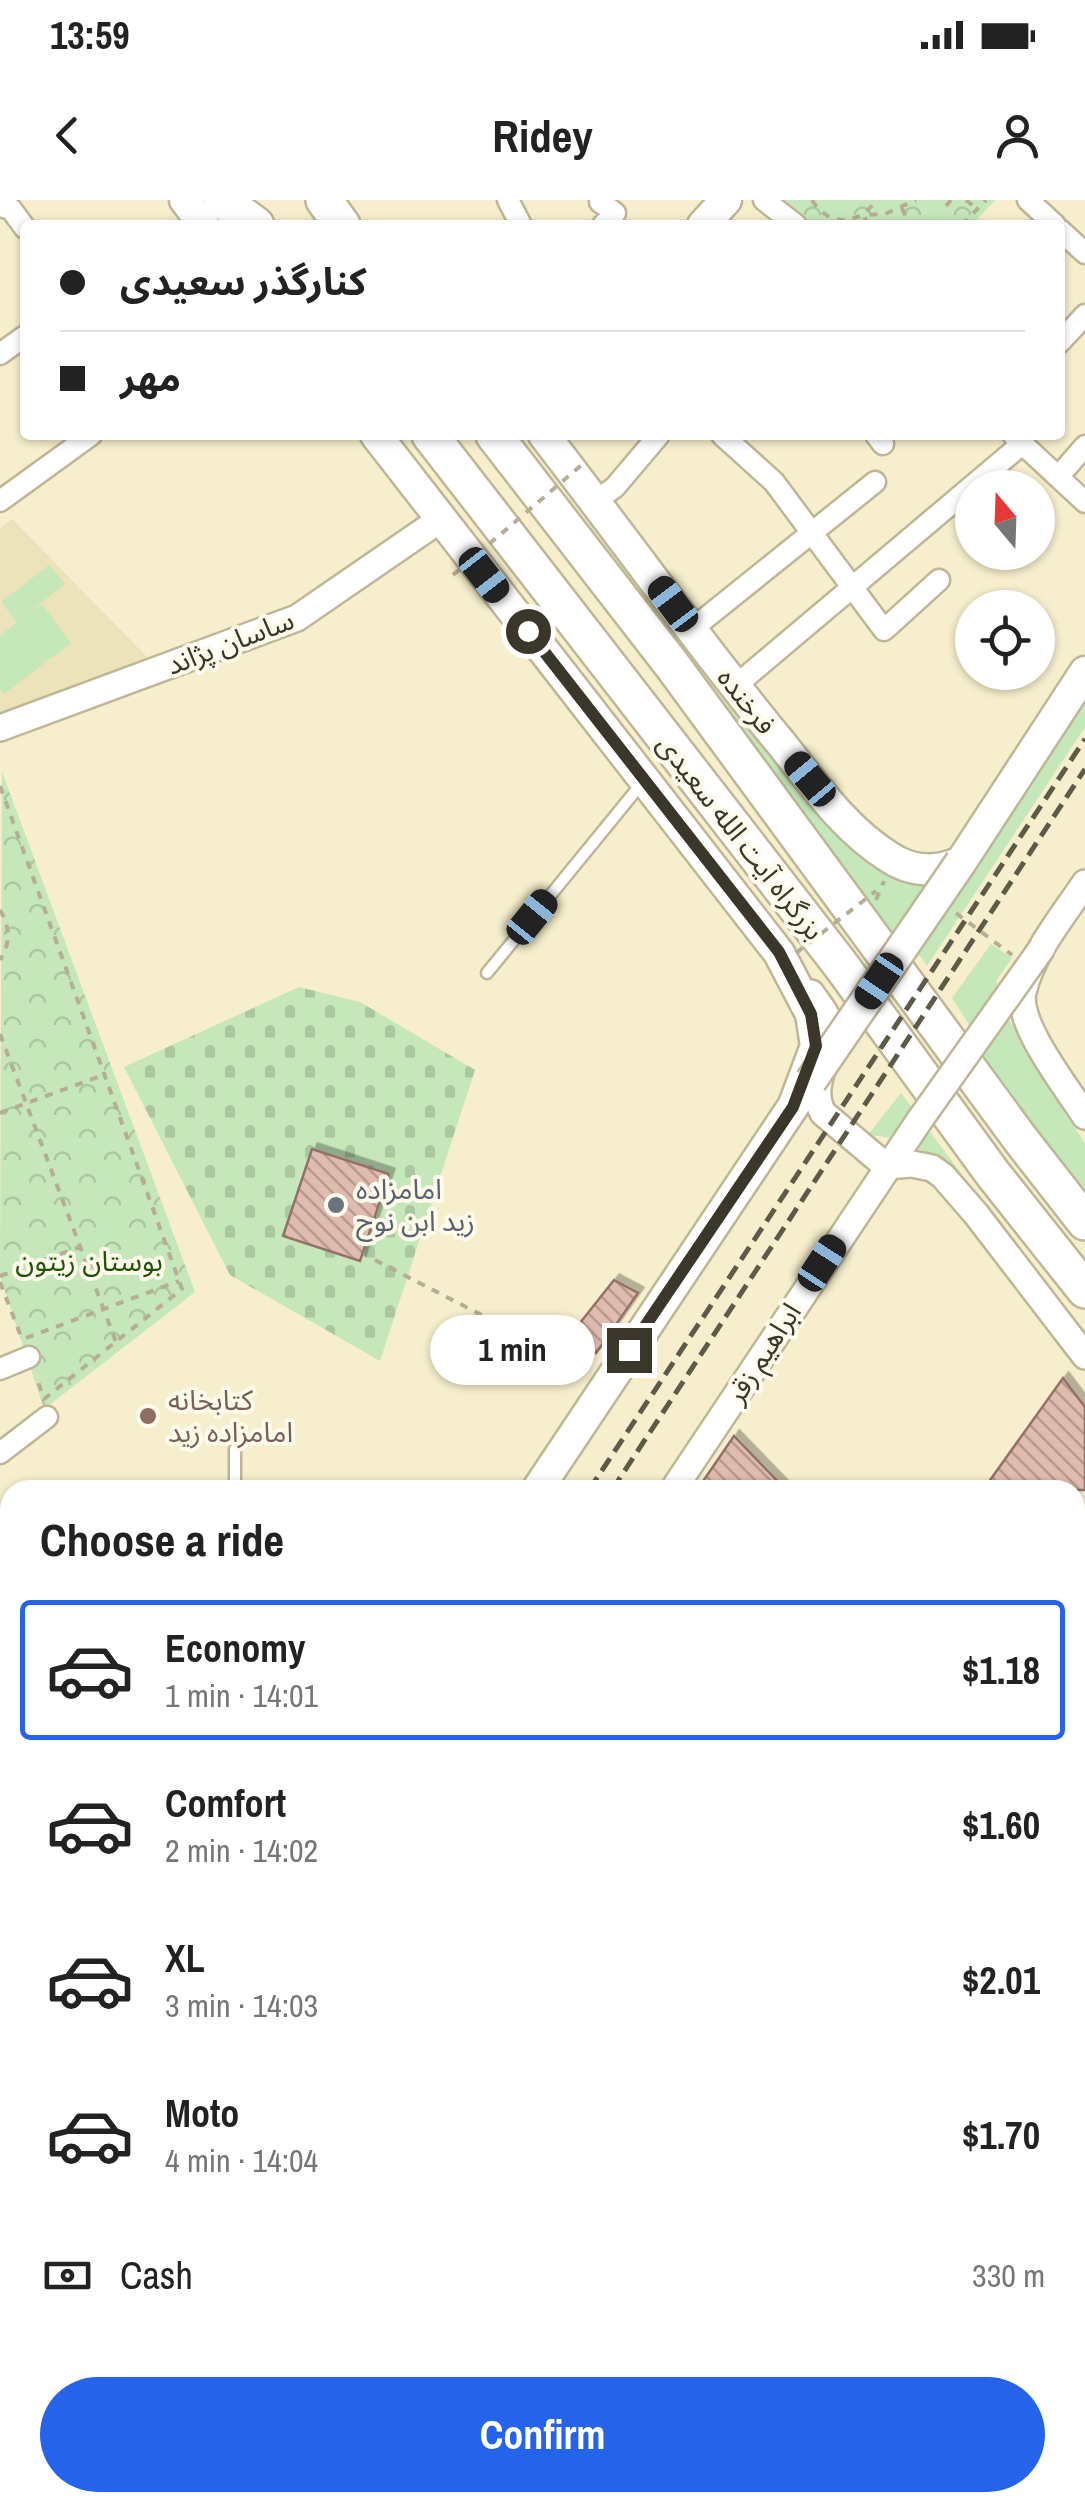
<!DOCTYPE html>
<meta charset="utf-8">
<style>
body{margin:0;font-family:"Archivo Narrow","Noto Sans Arabic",sans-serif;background:#f2f2f2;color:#222;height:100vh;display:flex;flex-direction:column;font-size:38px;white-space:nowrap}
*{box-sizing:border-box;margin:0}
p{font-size:32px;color:#767676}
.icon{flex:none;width:55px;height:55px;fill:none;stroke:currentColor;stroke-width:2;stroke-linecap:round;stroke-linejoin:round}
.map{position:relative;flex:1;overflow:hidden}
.side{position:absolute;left:0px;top:1280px;width:1085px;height:1032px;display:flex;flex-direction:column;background:#fff;border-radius:30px 30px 0 0;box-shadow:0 2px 8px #0004}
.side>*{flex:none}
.guide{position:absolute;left:20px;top:20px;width:1045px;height:220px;border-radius:10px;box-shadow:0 2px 8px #0004;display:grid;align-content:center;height:220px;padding:0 40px;background:#fff}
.needle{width:65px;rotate:341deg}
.fabs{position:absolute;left:955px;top:270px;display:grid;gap:20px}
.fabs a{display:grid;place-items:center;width:100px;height:100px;border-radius:50%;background:#fff;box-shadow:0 2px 8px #0004;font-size:50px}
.end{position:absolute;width:45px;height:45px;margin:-22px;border:12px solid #3a372a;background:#fff;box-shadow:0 0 0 5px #fff}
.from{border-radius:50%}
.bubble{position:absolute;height:70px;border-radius:35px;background:#fff;box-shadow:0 2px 8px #0004;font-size:32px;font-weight:700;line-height:70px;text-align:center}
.car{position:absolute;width:30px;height:60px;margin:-30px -15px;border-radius:12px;box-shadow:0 0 8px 2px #0007;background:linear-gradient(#222 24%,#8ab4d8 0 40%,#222 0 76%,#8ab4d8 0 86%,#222 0)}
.guide b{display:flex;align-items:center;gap:35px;height:95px;font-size:38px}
.guide b+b{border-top:2px solid #e0e0e0}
.guide i{width:25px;height:25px;background:#222}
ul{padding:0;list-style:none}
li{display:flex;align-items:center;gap:30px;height:140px;margin:0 20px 15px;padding:0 20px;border:5px solid transparent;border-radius:10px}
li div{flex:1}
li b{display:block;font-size:38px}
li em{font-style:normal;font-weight:700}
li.active{border-color:#2563eb}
li>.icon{width:90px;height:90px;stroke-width:1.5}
h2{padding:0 40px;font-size:45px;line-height:120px}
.pay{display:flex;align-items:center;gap:25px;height:110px;padding:0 40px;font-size:38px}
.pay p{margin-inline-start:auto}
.cta{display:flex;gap:20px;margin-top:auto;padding:20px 40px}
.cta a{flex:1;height:115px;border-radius:60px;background:#2563eb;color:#fff;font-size:40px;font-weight:700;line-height:115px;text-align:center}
.status{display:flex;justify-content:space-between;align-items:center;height:70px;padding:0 50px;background:#fff;direction:ltr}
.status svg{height:28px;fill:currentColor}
header{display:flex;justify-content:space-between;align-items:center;height:130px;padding:0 40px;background:#fff;font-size:45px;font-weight:700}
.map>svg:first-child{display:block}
</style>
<div class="status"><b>13:59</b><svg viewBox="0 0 49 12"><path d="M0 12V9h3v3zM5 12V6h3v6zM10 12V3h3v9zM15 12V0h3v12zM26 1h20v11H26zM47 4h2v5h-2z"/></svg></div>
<header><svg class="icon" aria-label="back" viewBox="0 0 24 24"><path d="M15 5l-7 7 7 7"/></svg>Ridey<svg class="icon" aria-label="person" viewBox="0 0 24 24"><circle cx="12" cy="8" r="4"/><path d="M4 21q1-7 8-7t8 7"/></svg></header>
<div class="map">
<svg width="1085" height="2312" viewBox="0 0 1085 2312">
<defs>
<pattern id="cemetery-stones" width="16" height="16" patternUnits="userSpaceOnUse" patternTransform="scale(2.5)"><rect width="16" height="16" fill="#c5e7ba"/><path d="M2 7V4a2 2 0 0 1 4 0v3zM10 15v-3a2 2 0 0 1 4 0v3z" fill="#aac7a0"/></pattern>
<pattern id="park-crowns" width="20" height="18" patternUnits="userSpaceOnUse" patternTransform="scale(2.5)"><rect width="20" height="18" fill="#c5e7ba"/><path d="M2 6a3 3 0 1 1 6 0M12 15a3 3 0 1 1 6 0" fill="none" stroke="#aac7a0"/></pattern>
<pattern id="building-back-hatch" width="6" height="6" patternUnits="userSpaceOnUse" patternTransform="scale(2.5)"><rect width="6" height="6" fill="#e0bbb0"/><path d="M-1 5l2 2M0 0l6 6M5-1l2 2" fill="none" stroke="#b7998f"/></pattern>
<filter id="shadow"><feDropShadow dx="5.5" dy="-5.5" stdDeviation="0" flood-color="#0004"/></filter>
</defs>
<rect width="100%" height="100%" fill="#f6eecc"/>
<path fill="#ede3ba" d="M 12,319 L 149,459 L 0,516 L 0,328 Z"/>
<path fill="#c5e7ba" d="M 49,365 L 65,384 L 27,414 L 42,404 L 71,443 L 4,494 L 0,489 L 0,436 L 17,422 L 1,402 Z
M 685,453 L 740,521 L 745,518 L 929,681 L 1085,489 L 1085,527 L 927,766 L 902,731 L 893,737 L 714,504 Z
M 991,744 L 1012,758 L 996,781 L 1005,813 L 1085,944 L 1085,998 L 970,843 L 977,837 L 952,798 Z
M 901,893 L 975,992 C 943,961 915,938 868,935 Z"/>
<path fill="url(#cemetery-stones)" d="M 299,787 L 360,802 L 475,870 L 380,1161 L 230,1075 L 124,867 Z"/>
<path fill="url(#park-crowns)" d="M 781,0 L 995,0 L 972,25 L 813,25 Z
M 2,572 L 195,1092 L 44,1209 L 0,1076 Z
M 1075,1684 L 1085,1696 L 1085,1811 L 1078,1819 L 1075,1816 Z"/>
<path fill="url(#building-back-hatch)" stroke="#927167" stroke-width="2.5" filter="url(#shadow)" d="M 312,949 L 389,974 L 360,1061 L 283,1036 Z
M 614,1080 L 638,1093 L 596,1153 L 568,1138 Z
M 1063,1178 L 1085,1207 L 1085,1290 L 983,1290 Z
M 734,1236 L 786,1290 L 697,1290 Z"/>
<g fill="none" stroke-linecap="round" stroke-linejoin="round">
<defs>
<path id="service" d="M 487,773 L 642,583
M 235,1249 L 235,1290"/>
<path id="minor" d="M 508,0 L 521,25
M 602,0 L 600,2 L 615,13 L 603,25
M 764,0 L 796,25
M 1028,0 L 1055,25
M 0,6 L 11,9 L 25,28
M 1060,30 L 1085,53
M 1060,142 L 1085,115
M 0,154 L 25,136
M 722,235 L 774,282 L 884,430 L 939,380
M 876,235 L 883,244
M 1014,236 L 1085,302
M 1058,277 L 1085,246
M 0,301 L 91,235
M 596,301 L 615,287 L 659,235
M 692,429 L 875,282
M 734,487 L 1022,244
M 0,1169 L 29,1157
M 0,1253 L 47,1217
M 1075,1839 L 1085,1827
M 1075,1954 L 1085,1943
M 1075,2089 L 1085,2078
M 697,2302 L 704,2312
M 243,2312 L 249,2302
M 381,2312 L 389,2302
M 654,2312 L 662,2302
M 853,2312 L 865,2302"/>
<path id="tertiary" d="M 0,528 L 297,418 L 441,319
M 1085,683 C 1063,716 1032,753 1023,792 C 1016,824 1068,889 1085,916
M 811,793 C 818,803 829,815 830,828 C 833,859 807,884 823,913 L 886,966 L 912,964 L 932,968 L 943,976 L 976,1014 L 1085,1156
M 673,1290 L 919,921
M 1075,1628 L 1085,1616
M 0,2059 L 10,2043
M 0,2107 L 10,2092
M 1075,2151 L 1085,2163
M 516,2302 L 525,2312"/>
<path id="secondary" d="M 185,0 L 204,25
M 703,25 L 726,0
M 376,235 L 779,753 L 811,814 L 816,846 L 793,907
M 544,235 C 623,337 698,443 780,542 C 813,583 844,629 889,657 C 911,672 937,673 961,662 L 1085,472
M 537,1290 L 802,893
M 0,1365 L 10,1376"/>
<path id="trunk" d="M 222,0 L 256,25
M 324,0 L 342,25
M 430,235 L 840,764 L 993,974 L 1085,1090
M 494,235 L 672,465 L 1021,940 L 1085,1022"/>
</defs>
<use href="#service" stroke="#beb696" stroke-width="15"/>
<use href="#minor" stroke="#beb696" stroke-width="25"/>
<use href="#tertiary" stroke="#beb696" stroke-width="30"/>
<use href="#secondary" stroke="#beb696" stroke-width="35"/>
<use href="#trunk" stroke="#beb696" stroke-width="40"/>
<path stroke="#b5ae94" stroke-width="4" stroke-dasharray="8 8" stroke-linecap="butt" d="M 812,0 C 828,27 860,26 876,0
M 966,0 L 977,9
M 946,6 L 951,0
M 902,8 L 909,25
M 867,25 L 864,15 L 885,14 L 916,0
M 962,25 L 986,0
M 0,586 L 182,1089 L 44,1199 L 36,1176
M 876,700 L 884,681
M 0,710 C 10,727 11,743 0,760
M 0,834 L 116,1142
M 0,913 L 103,875
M 375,1060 L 588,1170
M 0,1076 L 80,1047
M 0,1082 L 22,1139
M 26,1138 L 179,1081"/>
<use href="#service" stroke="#fff" stroke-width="10"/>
<use href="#minor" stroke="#fff" stroke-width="20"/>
<use href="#tertiary" stroke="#fff" stroke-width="25"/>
<use href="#secondary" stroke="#fff" stroke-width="30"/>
<use href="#trunk" stroke="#fff" stroke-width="35"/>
<path stroke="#5e5a49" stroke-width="5" stroke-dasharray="15 8" stroke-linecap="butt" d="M 589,1290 L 1085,539
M 612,1290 L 1085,569
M 0,2182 L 10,2167
M 0,2218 L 10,2203"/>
<defs>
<path id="tertiary-bridge" d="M 919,921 L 1042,748"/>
<path id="secondary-bridge" d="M 811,881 L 961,662"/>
</defs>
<use href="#tertiary-bridge" stroke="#beb696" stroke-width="30" stroke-linecap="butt"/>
<use href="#secondary-bridge" stroke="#beb696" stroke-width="35" stroke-linecap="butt"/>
<path stroke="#b5ae94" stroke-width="4" stroke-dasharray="8 8" stroke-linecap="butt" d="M 453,375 L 585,262
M 956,713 L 1012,755
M 796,753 L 876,691"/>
<use href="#tertiary-bridge" stroke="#fff" stroke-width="25"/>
<use href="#secondary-bridge" stroke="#fff" stroke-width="30"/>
</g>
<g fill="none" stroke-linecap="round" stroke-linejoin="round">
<path stroke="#3a372a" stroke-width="12" d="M 528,431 L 779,752 L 811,814 L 816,846 L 793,907 L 629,1150"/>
</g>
<circle fill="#6b7280" stroke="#fefbed" stroke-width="4" cx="336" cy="1005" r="10"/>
<circle fill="#8d6e63" stroke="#fefbed" stroke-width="4" cx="148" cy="1216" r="10"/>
<g text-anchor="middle" stroke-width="8" stroke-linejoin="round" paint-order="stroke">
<g font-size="28" fill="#3a372a" stroke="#fefbed">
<text transform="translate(230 442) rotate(-21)" y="10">ساسان پژاند</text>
<text transform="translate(747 501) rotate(52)" y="10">فرخنده</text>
<text transform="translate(741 637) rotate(52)" y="10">بزرگراه آیت الله سعیدی</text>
<text transform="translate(763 1153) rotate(-57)" y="10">ابراهیم زقر</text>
</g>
<g font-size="28" fill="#5b616d" stroke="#fefbed" text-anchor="start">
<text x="356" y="999">امامزاده<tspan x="356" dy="32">زید ابن نوح</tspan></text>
</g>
<g font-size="28" fill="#215207" stroke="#fefbed">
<text x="89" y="1071">بوستان زیتون</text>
</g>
<g font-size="28" fill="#785e54" stroke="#fefbed" text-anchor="start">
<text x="168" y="1210">کتابخانه<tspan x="168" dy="32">امامزاده زید</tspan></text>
</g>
</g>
</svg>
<div class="fabs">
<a><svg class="needle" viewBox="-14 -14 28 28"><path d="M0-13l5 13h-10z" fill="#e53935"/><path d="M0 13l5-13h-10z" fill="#767676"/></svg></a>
<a><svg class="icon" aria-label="locate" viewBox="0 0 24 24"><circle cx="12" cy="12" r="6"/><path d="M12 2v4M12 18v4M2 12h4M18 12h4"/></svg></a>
</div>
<i class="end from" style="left:528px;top:431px"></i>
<i class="end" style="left:629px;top:1150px"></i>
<div class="bubble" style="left:430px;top:1115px;width:165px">1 min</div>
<i class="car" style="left:484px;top:375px;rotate:142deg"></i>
<i class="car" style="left:673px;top:404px;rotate:323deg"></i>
<i class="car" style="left:810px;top:579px;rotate:320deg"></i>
<i class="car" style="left:532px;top:717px;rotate:39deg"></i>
<i class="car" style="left:879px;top:781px;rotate:214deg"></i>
<i class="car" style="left:822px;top:1063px;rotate:33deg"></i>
<div class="guide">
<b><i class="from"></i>کنارگذر سعیدی</b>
<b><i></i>مهر</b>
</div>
<section class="side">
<h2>Choose a ride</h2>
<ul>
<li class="active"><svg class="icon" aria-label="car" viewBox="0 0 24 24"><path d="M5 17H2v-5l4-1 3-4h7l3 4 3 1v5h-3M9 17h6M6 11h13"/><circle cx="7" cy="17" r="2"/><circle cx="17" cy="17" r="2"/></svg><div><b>Economy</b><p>1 min · 14:01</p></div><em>$1.18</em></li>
<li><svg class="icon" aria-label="car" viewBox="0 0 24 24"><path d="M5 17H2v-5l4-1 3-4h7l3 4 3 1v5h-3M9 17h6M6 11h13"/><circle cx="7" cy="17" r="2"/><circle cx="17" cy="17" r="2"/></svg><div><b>Comfort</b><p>2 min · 14:02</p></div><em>$1.60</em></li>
<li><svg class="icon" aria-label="car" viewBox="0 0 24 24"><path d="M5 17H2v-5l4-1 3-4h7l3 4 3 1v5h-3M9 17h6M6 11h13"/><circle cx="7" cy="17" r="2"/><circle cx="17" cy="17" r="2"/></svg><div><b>XL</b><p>3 min · 14:03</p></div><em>$2.01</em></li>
<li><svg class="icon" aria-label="car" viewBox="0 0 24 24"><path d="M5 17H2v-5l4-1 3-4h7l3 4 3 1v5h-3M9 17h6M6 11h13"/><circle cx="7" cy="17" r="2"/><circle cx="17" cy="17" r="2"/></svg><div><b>Moto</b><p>4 min · 14:04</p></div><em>$1.70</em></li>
</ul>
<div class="pay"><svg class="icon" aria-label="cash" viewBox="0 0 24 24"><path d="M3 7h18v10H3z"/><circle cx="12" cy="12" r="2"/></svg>Cash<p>330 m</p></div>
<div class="cta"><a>Confirm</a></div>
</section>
</div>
